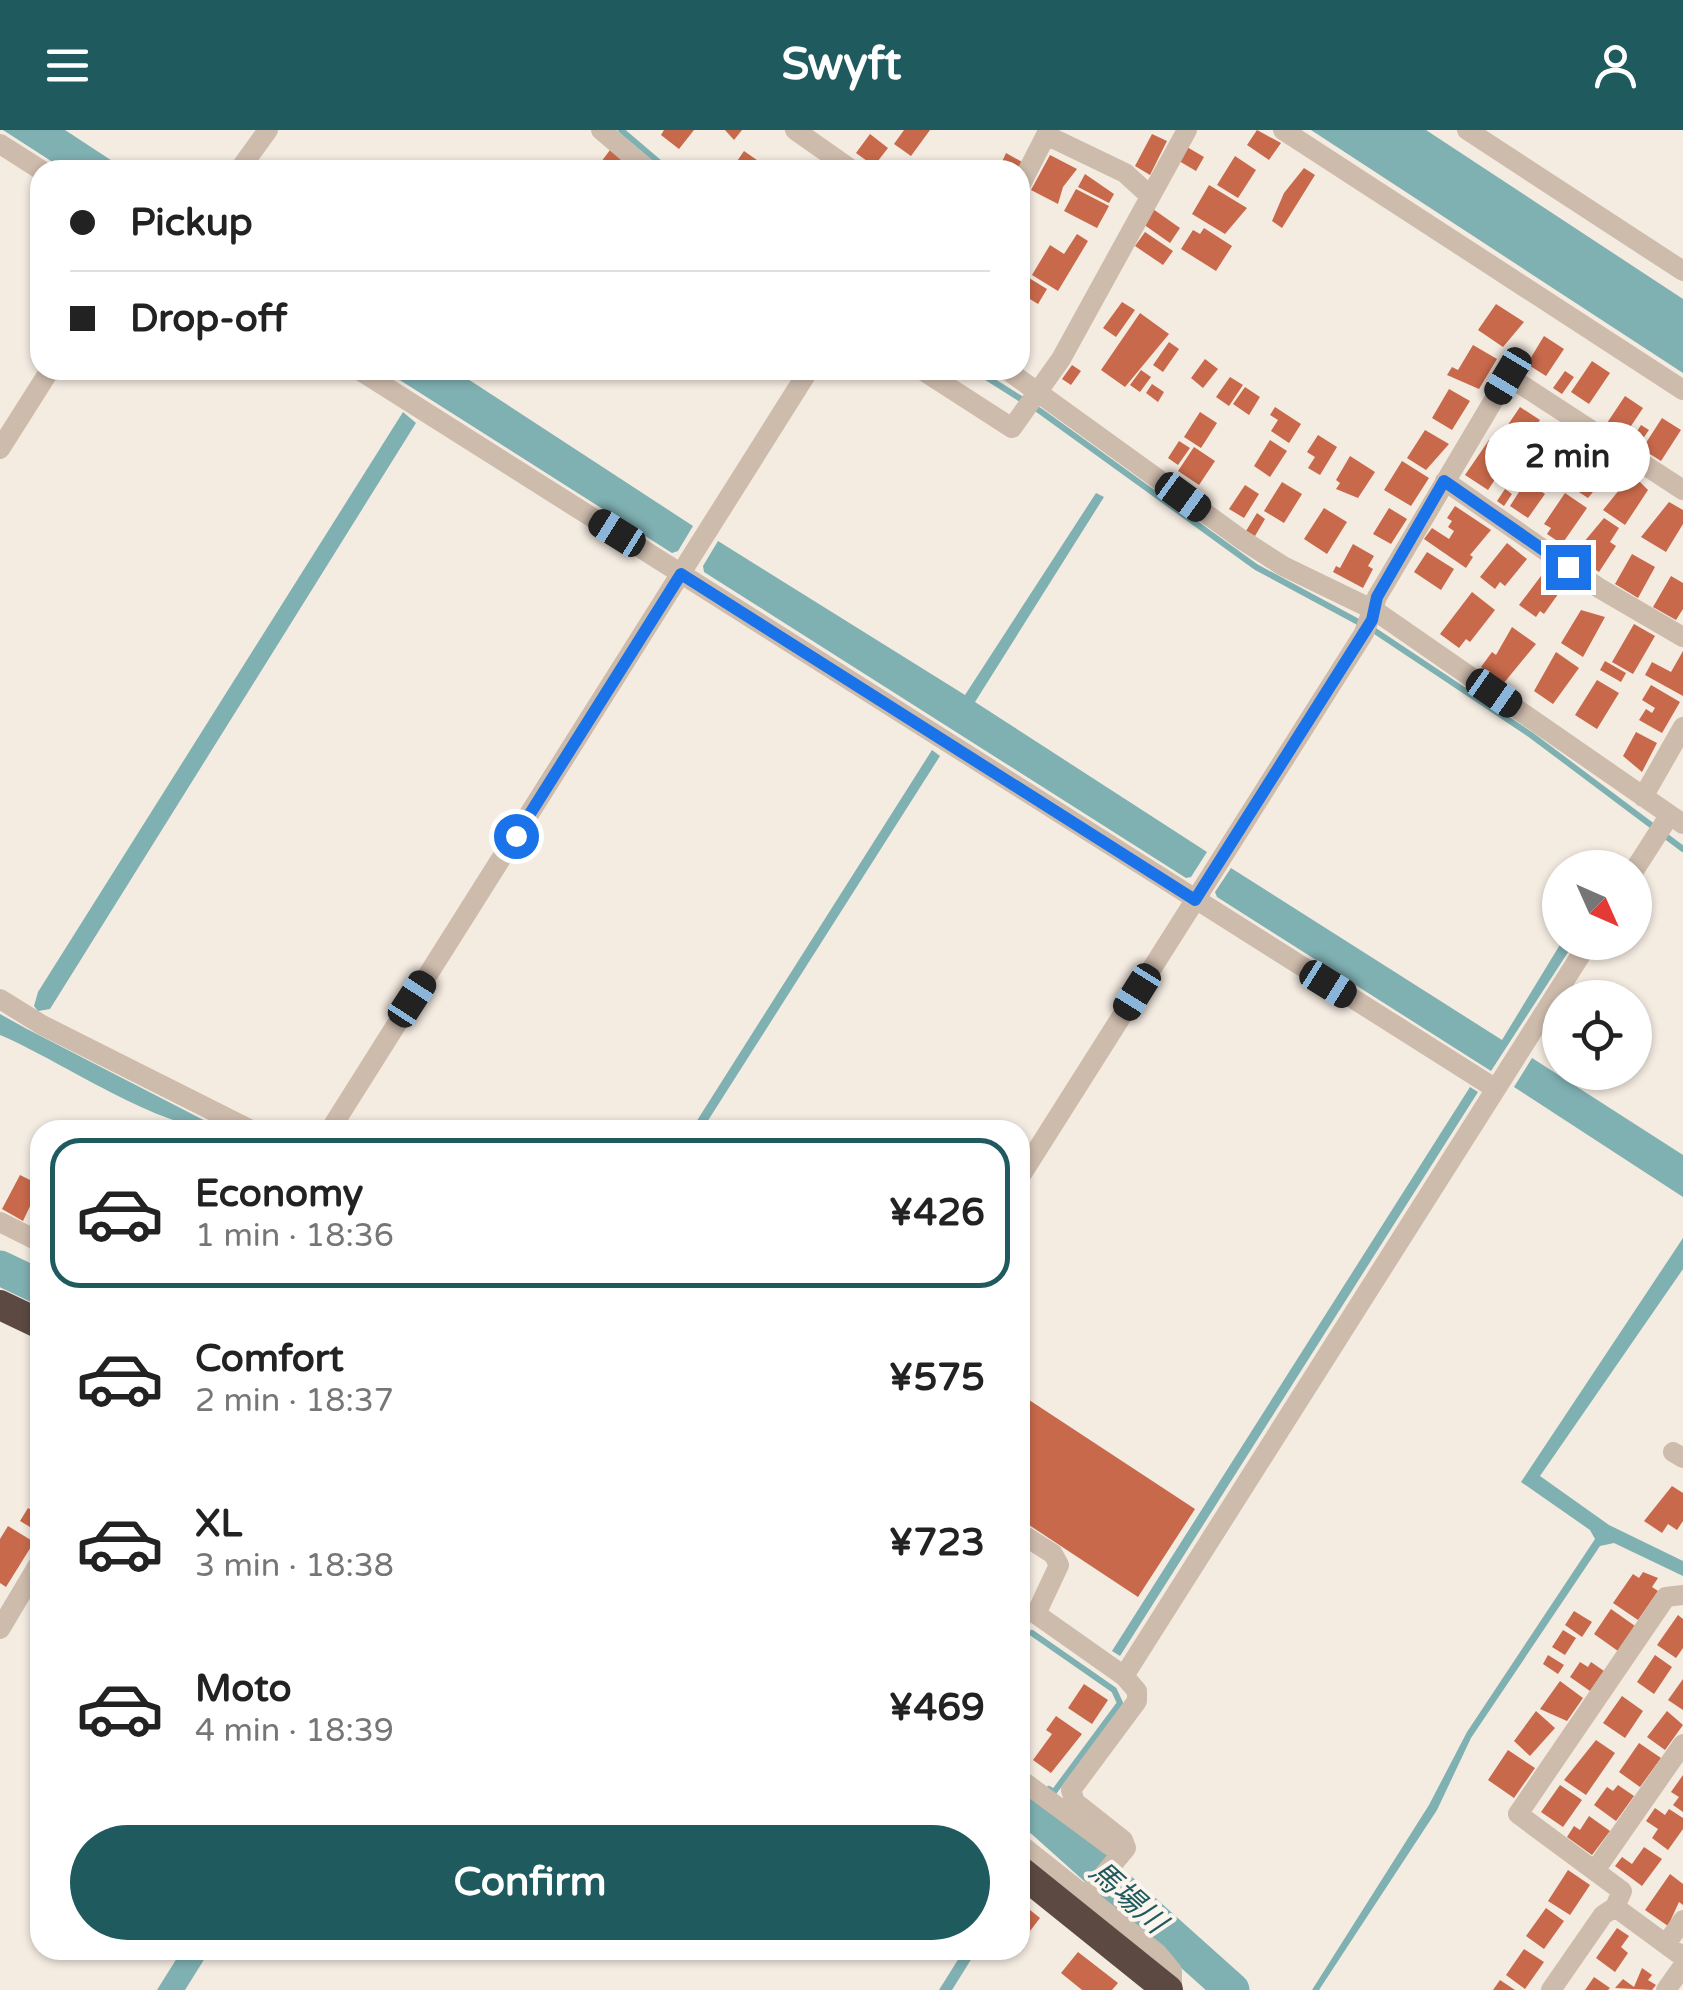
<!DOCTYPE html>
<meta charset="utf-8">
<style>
body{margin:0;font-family:"Varela Round","Noto Sans JP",sans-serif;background:#f6f6f6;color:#222;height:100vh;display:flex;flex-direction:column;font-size:38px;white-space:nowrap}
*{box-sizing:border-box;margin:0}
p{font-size:32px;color:#767676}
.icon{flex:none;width:55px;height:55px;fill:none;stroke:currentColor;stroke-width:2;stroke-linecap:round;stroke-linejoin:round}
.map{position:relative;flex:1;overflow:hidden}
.side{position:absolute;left:30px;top:990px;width:1000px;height:840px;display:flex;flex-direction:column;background:#fff;border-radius:30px;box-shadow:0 2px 8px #0004}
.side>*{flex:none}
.banner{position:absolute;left:30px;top:30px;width:1000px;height:220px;border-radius:30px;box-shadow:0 2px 8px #0004;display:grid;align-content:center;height:220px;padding:0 40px;background:#fff}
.needle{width:65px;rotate:135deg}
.tools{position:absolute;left:1542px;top:720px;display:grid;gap:20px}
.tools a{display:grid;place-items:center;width:110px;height:110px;border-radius:50%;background:#fff;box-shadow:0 2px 8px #0004;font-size:50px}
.end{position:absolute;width:45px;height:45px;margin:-22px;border:12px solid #1a73e8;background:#fff;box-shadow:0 0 0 5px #fff}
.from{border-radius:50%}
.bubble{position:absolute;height:70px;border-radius:35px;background:#fff;box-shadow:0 2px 8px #0004;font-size:32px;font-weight:700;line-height:70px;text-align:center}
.car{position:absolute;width:30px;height:60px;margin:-30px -15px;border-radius:12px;box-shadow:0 0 8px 2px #0007;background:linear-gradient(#222 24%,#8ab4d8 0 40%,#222 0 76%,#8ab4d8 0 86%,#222 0)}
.banner b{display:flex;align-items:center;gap:35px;height:95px;font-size:38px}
.banner b+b{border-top:2px solid #e0e0e0}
.banner i{width:25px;height:25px;background:#222}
ul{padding:18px 0 0;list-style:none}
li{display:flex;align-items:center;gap:30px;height:150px;margin:0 20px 15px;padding:0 20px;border:5px solid transparent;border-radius:30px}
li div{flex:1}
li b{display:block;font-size:38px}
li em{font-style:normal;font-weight:700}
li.current{border-color:#1f5a5e}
li>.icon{width:90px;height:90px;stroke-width:1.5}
.action{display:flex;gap:20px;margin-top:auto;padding:20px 40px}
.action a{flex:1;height:115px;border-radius:60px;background:#1f5a5e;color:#fff;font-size:40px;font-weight:700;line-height:115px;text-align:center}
header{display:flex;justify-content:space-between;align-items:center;height:130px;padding:0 40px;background:#1f5a5e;color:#fff;font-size:45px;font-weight:700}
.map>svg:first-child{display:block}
</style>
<header><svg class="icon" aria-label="menu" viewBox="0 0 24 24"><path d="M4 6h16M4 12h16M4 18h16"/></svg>Swyft<svg class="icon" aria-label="person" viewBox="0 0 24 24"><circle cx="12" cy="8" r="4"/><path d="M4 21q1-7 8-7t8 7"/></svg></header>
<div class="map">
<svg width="1683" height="1860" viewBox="0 0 1683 1860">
<rect width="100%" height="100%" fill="#f4ebe1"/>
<path fill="#7fb0b2" d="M 3,0 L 65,0 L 126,40 L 65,40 Z
M 1311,0 L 1426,0 L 1432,4 L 1683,169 L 1683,243 Z
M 384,240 L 454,240 L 693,396 L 678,421 L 672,423 Z
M 403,282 L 416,293 L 50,879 L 38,881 L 34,876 L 38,862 Z
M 1096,363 L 1104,367 L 975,572 L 1207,722 L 1191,747 L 1186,748 L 704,442 L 703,436 L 718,411 L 965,565 Z
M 932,620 L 940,626 L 702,1000 L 691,1000 Z
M 1231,738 L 1502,910 L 1561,813 L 1574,813 L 1491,941 L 1217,767 L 1215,762 Z
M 0,884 L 27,899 L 223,1000 C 159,1000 62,931 0,905 Z
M 1532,928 L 1683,1025 L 1683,1067 L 1514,957 Z
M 1470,957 L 1478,962 L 1120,1526 L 1112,1521 Z
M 1683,1108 L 1683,1139 L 1540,1346 L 1609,1395 L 1683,1431 L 1683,1446 L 1614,1413 L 1600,1416 L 1471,1608 L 1437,1680 L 1319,1860 L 1312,1860 L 1429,1675 L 1467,1602 L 1595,1409 L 1590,1400 L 1521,1352 Z
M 182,1820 L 210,1820 L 185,1860 L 157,1860 Z
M 964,1820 L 977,1820 L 952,1860 L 939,1860 Z"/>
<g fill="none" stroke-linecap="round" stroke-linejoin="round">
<path stroke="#7fb0b2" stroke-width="6" d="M 621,0 L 668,40
M 975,240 L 1040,281 L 1256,437 L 1375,501 L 1531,605 L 1683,719
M 1032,1503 L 1114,1560 L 1120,1573 L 1054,1662 L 1049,1659"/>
<path stroke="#7fb0b2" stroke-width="35" d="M 0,1138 L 40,1157
M 1020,1680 L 1041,1689 L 1232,1860"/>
</g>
<path fill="#c8694b" d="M 664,0 L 694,0 L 679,19 L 661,5 Z
M 725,0 L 742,0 L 734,10 Z
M 904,0 L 930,0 L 911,26 L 894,14 Z
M 1257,0 L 1281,13 L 1269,30 L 1247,15 Z
M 870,4 L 888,18 L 874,36 L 856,23 Z
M 1152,4 L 1167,11 L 1150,45 L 1135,36 Z
M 1187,17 L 1204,27 L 1196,41 L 1179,31 Z
M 610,20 L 635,40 L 595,40 Z
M 744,21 L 771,40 L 731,40 Z
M 1006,23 L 1024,33 L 1020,40 L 1001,34 Z
M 1050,25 L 1077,39 L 1063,57 L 1058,74 L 1031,60 Z
M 1235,26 L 1256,40 L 1238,68 L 1217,55 Z
M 984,30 L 1005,40 L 979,40 Z
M 1304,38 L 1315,45 L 1282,98 L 1272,91 L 1284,63 Z
M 1085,44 L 1114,64 L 1109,73 L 1078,57 Z
M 1209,55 L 1247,78 L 1225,104 L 1192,84 Z
M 1076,59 L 1109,76 L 1097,98 L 1064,81 Z
M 1153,79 L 1180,98 L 1170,113 L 1143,94 Z
M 1204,98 L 1232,116 L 1216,141 L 1181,119 L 1193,100 L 1200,104 Z
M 1145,102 L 1173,121 L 1163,135 L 1135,116 Z
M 1077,104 L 1088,111 L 1058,161 L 1032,145 L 1050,115 L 1064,124 Z
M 1029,148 L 1047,159 L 1038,174 L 1020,163 Z
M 1122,172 L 1135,180 L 1116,207 L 1103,198 Z
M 1496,174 L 1524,192 L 1503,217 L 1478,200 Z
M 1140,183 L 1169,204 L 1125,257 L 1101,240 Z
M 1544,206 L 1564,219 L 1546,246 L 1527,234 Z
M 1169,212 L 1179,219 L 1163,242 L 1153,235 Z
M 1473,215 L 1497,229 L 1479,259 L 1447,245 L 1452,237 L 1458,240 Z
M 1205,229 L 1218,239 L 1203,258 L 1191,248 Z
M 1592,231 L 1610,243 L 1589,274 L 1571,262 Z
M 1072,235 L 1081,241 L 1071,255 L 1062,249 Z
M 1141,240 L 1151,247 L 1140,262 L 1130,255 Z
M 1565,241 L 1574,247 L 1562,264 L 1553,258 Z
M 1230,247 L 1243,255 L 1229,276 L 1216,267 Z
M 1152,254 L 1164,262 L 1158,272 L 1146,263 Z
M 1245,257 L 1260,267 L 1249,285 L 1233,274 Z
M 1449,259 L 1470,271 L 1452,300 L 1432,288 Z
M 1625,266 L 1643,278 L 1625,305 L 1607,293 Z
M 1275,277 L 1301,294 L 1289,313 L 1271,301 L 1278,290 L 1270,285 Z
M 1520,277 L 1540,290 L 1519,321 L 1499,308 Z
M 1200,282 L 1217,293 L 1201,318 L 1184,307 Z
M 1662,288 L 1681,300 L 1661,331 L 1642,319 Z
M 1558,294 L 1577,306 L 1557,335 L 1534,319 L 1547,299 L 1552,303 Z
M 1641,295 L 1649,300 L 1637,317 L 1630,312 Z
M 1425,300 L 1449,314 L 1426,340 L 1407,328 Z
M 1318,305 L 1337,317 L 1320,345 L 1308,338 L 1315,327 L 1307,322 Z
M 1270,310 L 1287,321 L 1270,347 L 1254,336 Z
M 1489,310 L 1505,321 L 1500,329 L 1506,333 L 1488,360 L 1465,345 Z
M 1179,311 L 1190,318 L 1178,335 L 1168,328 Z
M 1194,317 L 1215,331 L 1199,355 L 1178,341 Z
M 1593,318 L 1616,334 L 1588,368 L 1565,353 Z
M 1350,326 L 1375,342 L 1358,368 L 1336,359 L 1340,353 L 1336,350 Z
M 1402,331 L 1429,348 L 1411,376 L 1384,360 Z
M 1632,344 L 1648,360 L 1625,395 L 1603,380 Z
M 1526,351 L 1545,364 L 1528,388 L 1510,376 Z
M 1282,352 L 1302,364 L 1284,393 L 1264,381 Z
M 1245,355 L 1259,364 L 1244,388 L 1229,379 Z
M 1505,359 L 1512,364 L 1504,376 L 1497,371 Z
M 1565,363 L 1587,378 L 1562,414 L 1547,404 L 1551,398 L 1544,394 Z
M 1669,372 L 1683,380 L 1683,394 L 1666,422 L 1641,407 Z
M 1455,376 L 1491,400 L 1470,425 L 1473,427 L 1466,438 L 1424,409 L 1432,398 L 1449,409 L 1454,401 L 1448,397 L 1452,391 L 1447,388 Z
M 1324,378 L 1347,392 L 1327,424 L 1304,409 Z
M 1389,378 L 1407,389 L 1391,414 L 1373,404 Z
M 1257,383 L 1265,389 L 1255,406 L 1246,401 Z
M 1604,388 L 1619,398 L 1610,412 L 1616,416 L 1599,442 L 1573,425 Z
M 1507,413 L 1527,429 L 1505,456 L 1500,452 L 1495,459 L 1480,447 Z
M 1353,414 L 1374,426 L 1368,436 L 1373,439 L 1363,458 L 1333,442 L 1336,436 L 1340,438 Z
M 1427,422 L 1454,439 L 1441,460 L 1414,442 Z
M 1632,424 L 1655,437 L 1638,468 L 1615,454 Z
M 1541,446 L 1561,460 L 1544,484 L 1540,481 L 1536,487 L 1519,475 Z
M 1671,446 L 1683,453 L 1683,479 L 1676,490 L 1653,477 Z
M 1472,462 L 1495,480 L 1470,512 L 1466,509 L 1459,518 L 1440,504 Z
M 1581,480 L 1605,487 L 1583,527 L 1561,513 Z
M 1634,494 L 1655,506 L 1633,544 L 1612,532 Z
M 1512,497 L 1536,514 L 1503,554 L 1481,537 L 1492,522 L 1496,525 Z
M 1683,521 L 1683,566 L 1645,545 L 1652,532 L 1671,542 Z
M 1556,522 L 1579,538 L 1553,574 L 1534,561 Z
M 1605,531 L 1626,543 L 1621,552 L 1600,540 Z
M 1597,550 L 1619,563 L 1597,599 L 1575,585 Z
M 1651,555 L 1680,572 L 1662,603 L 1639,590 L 1646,579 L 1652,583 L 1655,578 L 1642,570 Z
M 1636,602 L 1657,613 L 1642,642 L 1623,626 Z
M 1560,877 L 1560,907 L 1547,898 Z
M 20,1045 L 40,1055 L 23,1091 L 2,1079 Z
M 1020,1264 L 1195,1379 L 1138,1467 L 1020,1389 Z
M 1672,1356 L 1683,1363 L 1683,1391 L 1677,1400 L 1668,1394 L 1662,1403 L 1644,1391 Z
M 28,1378 L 40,1385 L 40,1403 L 20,1391 Z
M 8,1396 L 34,1412 L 6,1457 L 0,1453 L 0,1409 Z
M 1643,1442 L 1658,1448 L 1652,1457 L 1658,1461 L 1638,1490 L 1613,1473 L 1633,1444 L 1639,1448 Z
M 1611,1479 L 1635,1496 L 1618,1521 L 1594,1504 Z
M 1574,1481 L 1592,1492 L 1582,1507 L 1565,1495 Z
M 1678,1485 L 1683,1489 L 1683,1518 L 1676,1528 L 1657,1515 Z
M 1563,1500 L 1576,1508 L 1565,1525 L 1552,1517 Z
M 1548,1525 L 1564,1535 L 1558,1544 L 1543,1534 Z
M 1655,1525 L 1672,1537 L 1654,1564 L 1637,1552 Z
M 1580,1532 L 1588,1537 L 1591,1532 L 1604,1541 L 1590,1561 L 1570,1547 Z
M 1683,1549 L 1683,1580 L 1668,1570 Z
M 1560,1551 L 1583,1568 L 1567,1591 L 1540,1579 Z
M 1084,1554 L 1108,1570 L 1092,1594 L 1068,1578 Z
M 1622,1566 L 1643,1581 L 1625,1608 L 1603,1593 Z
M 1536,1581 L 1555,1598 L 1530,1626 L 1514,1611 Z
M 1667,1581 L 1683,1595 L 1665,1620 L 1647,1607 Z
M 1056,1586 L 1082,1604 L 1051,1643 L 1033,1630 L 1052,1604 L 1046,1600 Z
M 1596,1610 L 1615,1623 L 1586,1665 L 1564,1650 Z
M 1639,1613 L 1661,1628 L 1640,1657 L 1619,1642 Z
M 1508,1620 L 1535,1638 L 1514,1668 L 1488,1650 Z
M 1683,1645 L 1683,1682 L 1673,1675 L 1679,1667 L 1671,1662 Z
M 1560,1655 L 1582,1670 L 1563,1697 L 1541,1682 Z
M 1618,1655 L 1634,1666 L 1616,1691 L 1594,1675 L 1607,1657 L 1613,1661 Z
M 1655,1678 L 1665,1685 L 1669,1679 L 1683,1688 L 1683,1699 L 1668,1720 L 1652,1708 L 1658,1699 L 1646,1691 Z
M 1589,1686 L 1610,1701 L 1592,1725 L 1567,1707 L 1574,1696 L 1580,1700 Z
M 1644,1717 L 1662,1729 L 1642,1756 L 1615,1736 L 1622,1727 L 1632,1734 Z
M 1568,1740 L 1590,1755 L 1570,1785 L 1548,1771 Z
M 1670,1744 L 1683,1754 L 1683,1775 L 1679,1772 L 1668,1796 L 1645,1780 Z
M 1020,1772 L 1040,1788 L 1020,1814 Z
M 1546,1778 L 1564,1791 L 1544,1819 L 1526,1806 Z
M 1617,1798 L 1629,1806 L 1621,1817 L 1628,1823 L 1615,1842 L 1596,1828 Z
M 1524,1819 L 1544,1832 L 1525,1859 L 1506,1845 Z
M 1078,1822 L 1118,1853 L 1112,1860 L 1082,1860 L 1061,1843 Z
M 1642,1838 L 1652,1845 L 1648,1850 L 1656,1855 L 1652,1860 L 1615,1858 L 1623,1849 L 1634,1857 Z
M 1594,1847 L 1610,1858 L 1608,1860 L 1585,1860 Z
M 1500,1850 L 1515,1860 L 1493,1860 Z"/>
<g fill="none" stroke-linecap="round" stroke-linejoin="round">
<path stroke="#cdbbac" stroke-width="20" d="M 601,0 L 648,40
M 795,0 L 852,40
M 1283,0 L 1683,260
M 1467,0 L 1683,141
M 0,14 L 41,40
M 239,40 L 268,0
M 1020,56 L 1046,5 L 1125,43 L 1148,64
M 359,240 L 1496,959
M 922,240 L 1012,298 L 1061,229 L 1187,0
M 1007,240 L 1241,409 L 1283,436 L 1374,480 L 1683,694
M 0,319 L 50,240
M 1445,351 L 1599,458 L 1683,507
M 1643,667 L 1683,597
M 1635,739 L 1669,686
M 0,869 L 42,895 L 251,1000
M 330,1000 L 809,240
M 1020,1047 L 1364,503 L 1377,467 L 1508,246 L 1683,360
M 0,1092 L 40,1112
M 1673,1322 L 1683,1328
M 1020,1403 L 1053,1424 L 1059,1435 L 1036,1484 L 1124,1546 L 1589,812
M 1683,1465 L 1666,1467 L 1518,1684 L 1622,1761 L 1615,1777 L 1683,1827
M 0,1499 L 40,1432
M 1020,1649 L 1120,1723
M 1020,1714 L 1157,1823 L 1172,1841 L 1172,1860
M 1596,1739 L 1683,1614
M 1087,1765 L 1126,1718 L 1123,1710 L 1075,1672 L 1071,1660 L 1137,1571 L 1137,1561 L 1124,1546
M 1666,1814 L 1683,1790
M 1551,1860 L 1603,1785 L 1615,1777
M 1666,1860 L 1683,1836"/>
<path stroke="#5c4a42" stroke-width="30" d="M 0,1175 L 40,1194
M 1020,1741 L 1168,1860"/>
</g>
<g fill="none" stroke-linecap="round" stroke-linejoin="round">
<path stroke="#1a73e8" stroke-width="12" d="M 516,706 L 681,444 L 1195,770 L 1372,490 L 1377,467 L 1444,351 L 1568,437"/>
</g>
<g text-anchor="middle" stroke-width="8" stroke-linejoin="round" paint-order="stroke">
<g font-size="30" font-style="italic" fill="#1f5a5e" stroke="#fbf5ee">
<text transform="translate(1128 1767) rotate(42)" y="10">馬場川</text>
</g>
</g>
</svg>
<div class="tools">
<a><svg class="needle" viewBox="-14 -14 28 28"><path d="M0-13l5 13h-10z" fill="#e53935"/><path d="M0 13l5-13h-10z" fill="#767676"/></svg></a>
<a><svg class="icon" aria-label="locate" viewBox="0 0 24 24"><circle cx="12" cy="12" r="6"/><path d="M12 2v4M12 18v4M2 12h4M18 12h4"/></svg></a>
</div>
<i class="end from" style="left:516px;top:706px"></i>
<i class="end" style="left:1568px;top:437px"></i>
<div class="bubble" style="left:1485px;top:292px;width:165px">2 min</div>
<i class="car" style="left:1508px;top:246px;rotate:211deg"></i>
<i class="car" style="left:1183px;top:367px;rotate:126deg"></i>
<i class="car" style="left:617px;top:403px;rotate:302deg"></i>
<i class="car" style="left:1494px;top:563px;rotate:125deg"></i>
<i class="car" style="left:1328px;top:854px;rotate:122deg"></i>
<i class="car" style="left:1137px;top:862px;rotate:212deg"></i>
<i class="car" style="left:412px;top:869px;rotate:33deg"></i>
<div class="banner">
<b><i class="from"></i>Pickup</b>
<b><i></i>Drop-off</b>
</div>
<section class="side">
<ul>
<li class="current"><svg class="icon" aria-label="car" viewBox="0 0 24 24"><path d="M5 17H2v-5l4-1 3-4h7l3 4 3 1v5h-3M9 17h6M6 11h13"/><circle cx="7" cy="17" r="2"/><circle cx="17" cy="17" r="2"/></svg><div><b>Economy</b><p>1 min · 18:36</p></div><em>¥426</em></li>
<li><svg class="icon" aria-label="car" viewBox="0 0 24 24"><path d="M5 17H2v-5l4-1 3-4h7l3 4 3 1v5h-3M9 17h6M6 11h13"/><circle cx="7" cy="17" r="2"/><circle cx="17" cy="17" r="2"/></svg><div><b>Comfort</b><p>2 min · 18:37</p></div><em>¥575</em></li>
<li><svg class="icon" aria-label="car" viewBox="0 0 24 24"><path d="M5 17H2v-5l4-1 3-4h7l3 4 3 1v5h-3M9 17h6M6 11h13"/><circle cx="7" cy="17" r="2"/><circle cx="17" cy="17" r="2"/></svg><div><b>XL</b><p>3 min · 18:38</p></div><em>¥723</em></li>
<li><svg class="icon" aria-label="car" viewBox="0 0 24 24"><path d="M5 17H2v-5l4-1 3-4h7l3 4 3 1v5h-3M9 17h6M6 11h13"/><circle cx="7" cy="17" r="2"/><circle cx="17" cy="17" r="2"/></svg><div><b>Moto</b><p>4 min · 18:39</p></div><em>¥469</em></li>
</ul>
<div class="action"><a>Confirm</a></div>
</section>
</div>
